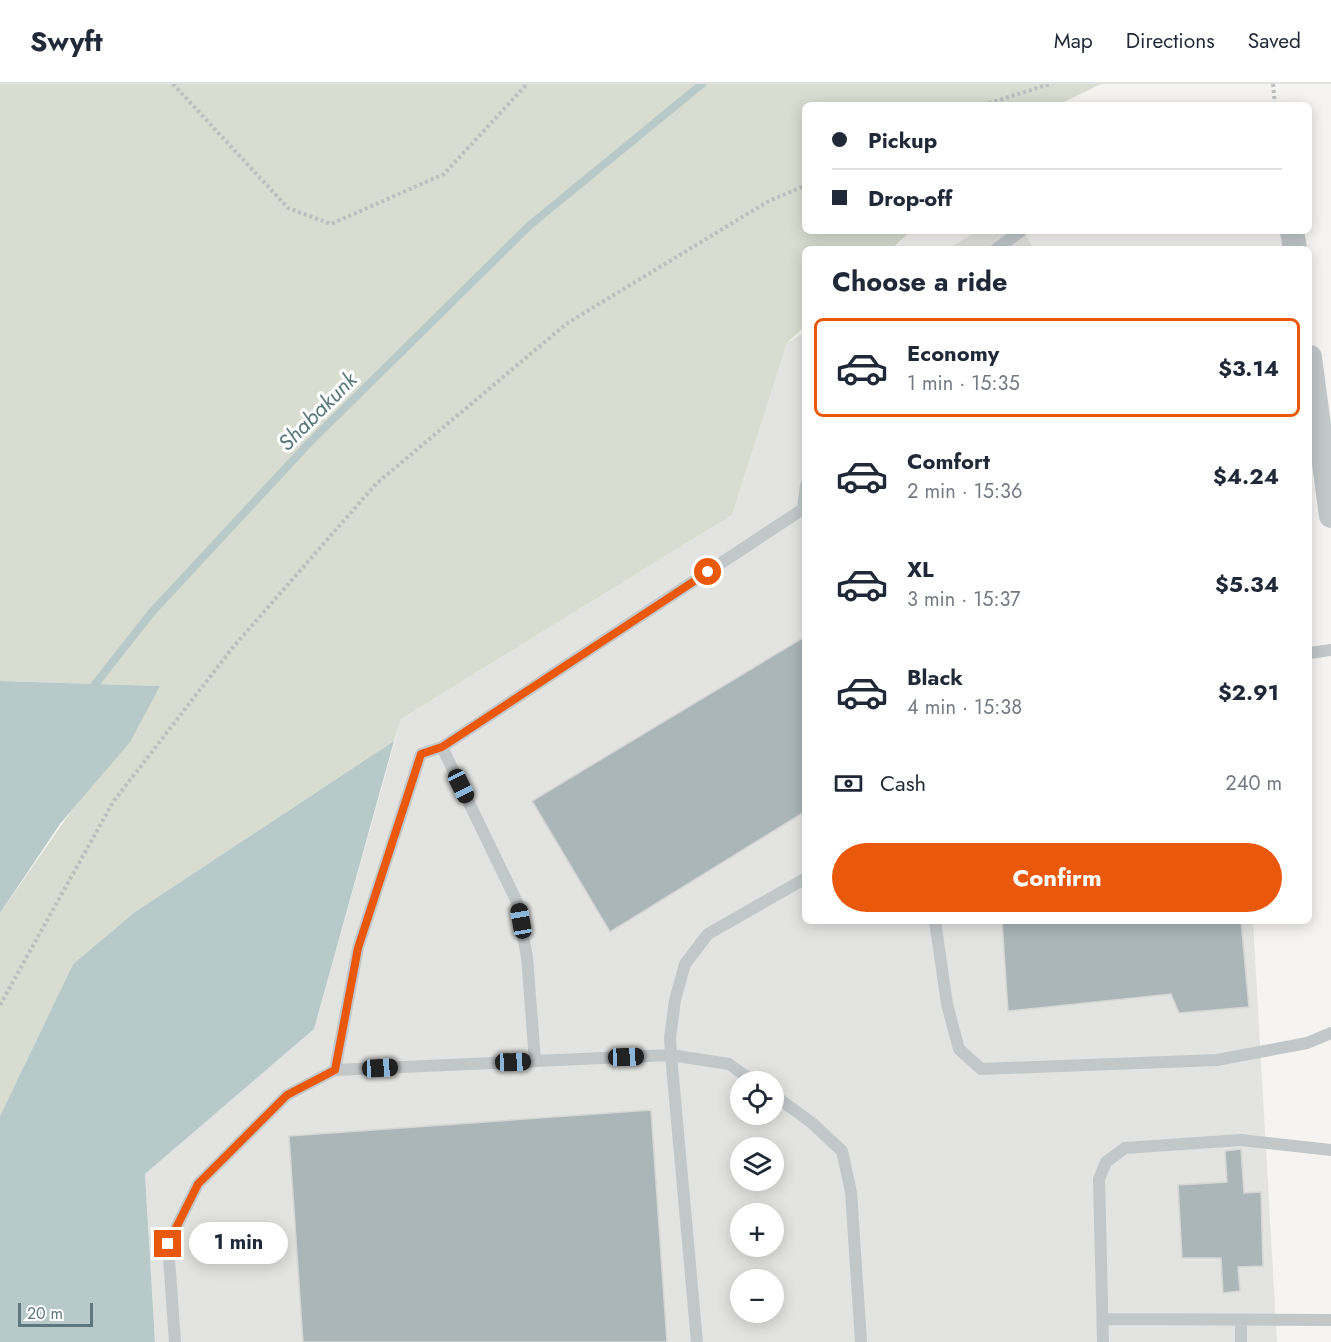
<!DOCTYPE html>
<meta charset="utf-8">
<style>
body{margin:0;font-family:Jost,sans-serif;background:#f6f6f7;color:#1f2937;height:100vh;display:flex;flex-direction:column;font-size:22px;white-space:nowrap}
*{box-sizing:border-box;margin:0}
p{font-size:20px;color:#747a83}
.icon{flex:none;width:33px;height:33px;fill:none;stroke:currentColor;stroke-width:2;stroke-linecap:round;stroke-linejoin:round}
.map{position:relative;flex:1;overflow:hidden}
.panel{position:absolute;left:802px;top:162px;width:510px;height:678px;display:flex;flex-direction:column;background:#fff;border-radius:9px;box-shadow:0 3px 15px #0003}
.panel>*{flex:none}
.top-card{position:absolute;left:802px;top:18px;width:510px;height:132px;border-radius:9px;box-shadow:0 3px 15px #0003;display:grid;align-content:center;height:132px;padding:0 30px;background:#fff}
.tools{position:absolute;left:730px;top:987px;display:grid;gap:12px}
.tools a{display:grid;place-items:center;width:54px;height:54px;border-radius:50%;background:#fff;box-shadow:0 3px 15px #0003;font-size:30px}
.scale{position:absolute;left:18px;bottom:15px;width:75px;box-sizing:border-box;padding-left:6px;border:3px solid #5d777f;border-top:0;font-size:16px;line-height:21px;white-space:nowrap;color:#5d777f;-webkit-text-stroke:4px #fff;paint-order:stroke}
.end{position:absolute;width:27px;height:27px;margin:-14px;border:8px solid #ea580c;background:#fff;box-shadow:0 0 0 3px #fff}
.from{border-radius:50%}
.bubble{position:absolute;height:42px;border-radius:21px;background:#fff;box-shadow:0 3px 15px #0003;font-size:20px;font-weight:700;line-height:42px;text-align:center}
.car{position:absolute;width:18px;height:36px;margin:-18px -9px;border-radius:8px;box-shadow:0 0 4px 2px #0007;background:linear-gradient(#222 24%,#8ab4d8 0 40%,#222 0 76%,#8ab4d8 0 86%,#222 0)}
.top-card b{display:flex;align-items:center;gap:21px;height:57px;font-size:22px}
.top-card b+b{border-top:2px solid #e0e1e3}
.top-card i{width:15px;height:15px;background:#1f2937}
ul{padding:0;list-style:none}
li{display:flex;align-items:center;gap:18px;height:99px;margin:0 12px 9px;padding:0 18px;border:3px solid transparent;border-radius:9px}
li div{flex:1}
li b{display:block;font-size:22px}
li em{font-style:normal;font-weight:700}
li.on{border-color:#ea580c}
li>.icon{width:54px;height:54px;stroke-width:1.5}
h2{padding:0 30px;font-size:27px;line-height:72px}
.pay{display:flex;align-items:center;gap:15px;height:66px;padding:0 30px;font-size:22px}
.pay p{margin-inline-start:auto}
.primary-button{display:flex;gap:12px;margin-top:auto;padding:12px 30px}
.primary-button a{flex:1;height:69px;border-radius:36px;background:#ea580c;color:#fff;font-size:24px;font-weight:700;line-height:69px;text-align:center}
header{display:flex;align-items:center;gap:36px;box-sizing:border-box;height:84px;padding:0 30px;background:#fff;border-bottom:2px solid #e0e1e3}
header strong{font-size:28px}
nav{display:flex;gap:33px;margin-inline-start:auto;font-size:21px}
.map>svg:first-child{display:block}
</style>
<header>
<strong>Swyft</strong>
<nav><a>Map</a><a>Directions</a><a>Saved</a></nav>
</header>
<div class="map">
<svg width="1331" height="1258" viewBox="0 0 1331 1258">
<rect width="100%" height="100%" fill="#f5f4f1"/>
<path fill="#e3e4e2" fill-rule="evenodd" d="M 978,147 L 1023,147 L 1034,165 L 947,165 Z
M 805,248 L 806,837 L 1253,837 L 1277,1258 L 155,1258 L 145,1090 L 314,945 L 401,635 L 732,431 L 787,259 ZM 741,998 L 774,998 L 774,1030 L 741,1030 ZM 741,1064 L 774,1064 L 774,1096 L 741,1096 ZM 741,1130 L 774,1130 L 774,1162 L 741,1162 ZM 741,1196 L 774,1196 L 774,1228 L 741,1228 Z"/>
<path fill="#d9ddd1" d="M 0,0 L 1101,0 L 1058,21 L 806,21 L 806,147 L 911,147 L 891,165 L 806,165 L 805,242 L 787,259 L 732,431 L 401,635 L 394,657 L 135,828 L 73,880 L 0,1032 L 0,829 L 159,602 L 0,597 Z"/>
<path fill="#b7c9c9" d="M 0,597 L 160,602 L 130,658 L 60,740 L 0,829 Z
M 394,657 L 314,945 L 145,1090 L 155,1258 L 0,1258 L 0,1032 L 73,880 L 135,828 Z"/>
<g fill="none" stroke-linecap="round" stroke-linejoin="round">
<path stroke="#b7c9c9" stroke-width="8" d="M 89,608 L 152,528 L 309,359 L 530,141 L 702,0"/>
</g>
<path fill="#abb6b9" stroke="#d6d6d4" stroke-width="1.5" d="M 806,552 L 806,727 L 610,848 L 532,717 Z
M 1002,837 L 1241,837 L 1249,923 L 1179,929 L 1171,910 L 1008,927 Z
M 651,1026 L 667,1258 L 303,1258 L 289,1052 Z
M 1241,1065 L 1244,1109 L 1261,1108 L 1263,1182 L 1238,1183 L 1240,1207 L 1223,1209 L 1221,1174 L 1182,1174 L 1178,1101 L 1227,1098 L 1225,1067 Z"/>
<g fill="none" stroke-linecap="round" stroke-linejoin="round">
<path stroke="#bbbfc0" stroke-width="4" stroke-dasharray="3 3" stroke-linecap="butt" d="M 173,0 L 288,124 L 331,140 L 444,90 L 527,0
M 1273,0 L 1275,21
M 983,21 L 1050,0
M 0,921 L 113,718 L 234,562 L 376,400 L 566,240 L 767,118 L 806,101"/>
<path stroke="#c2c8ca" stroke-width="12" d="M 996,165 L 1021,147
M 1310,569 L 1331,566
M 442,663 L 803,425 L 806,401
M 935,837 L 947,920 L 959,965 L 981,985 L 1217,976 L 1307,959 L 1331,949
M 335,986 L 358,864 L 421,670 L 442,663 L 517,818 L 527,873 L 535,977
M 774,1011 L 812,1039 L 842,1067 L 851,1108 L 861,1258
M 1103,1235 L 1331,1236
M 175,1258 L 168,1160 L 198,1100 L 287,1011 L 335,986 L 671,971 L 729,980 L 754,998
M 697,1258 L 671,971 L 670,954 L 675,916 L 685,880 L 708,850 L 806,794
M 1103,1258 L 1099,1095 L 1106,1078 L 1125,1064 L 1241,1056 L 1331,1066
M 1241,1258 L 1241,1236"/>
<path stroke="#c2c8ca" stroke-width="24" d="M 1292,147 L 1295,165
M 1310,273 L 1331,432"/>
</g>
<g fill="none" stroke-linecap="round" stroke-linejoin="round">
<path stroke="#ea580c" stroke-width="8" d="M 168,1160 L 198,1100 L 287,1011 L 335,986 L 358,864 L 421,670 L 442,663 L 708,488"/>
</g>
<g text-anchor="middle" stroke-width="6" stroke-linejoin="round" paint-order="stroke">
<g font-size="22" font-style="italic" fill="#58797c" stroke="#fff">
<text transform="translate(317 327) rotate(-45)" y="8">Shabakunk</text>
</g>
</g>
</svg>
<div class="tools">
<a><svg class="icon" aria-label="locate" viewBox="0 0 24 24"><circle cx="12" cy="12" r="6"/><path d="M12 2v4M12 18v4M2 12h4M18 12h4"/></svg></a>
<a><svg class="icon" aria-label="layers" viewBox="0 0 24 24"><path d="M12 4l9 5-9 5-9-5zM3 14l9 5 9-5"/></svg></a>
<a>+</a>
<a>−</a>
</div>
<div class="scale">20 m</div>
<i class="end from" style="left:708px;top:488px"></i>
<i class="end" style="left:168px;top:1160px"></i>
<div class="bubble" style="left:189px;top:1138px;width:99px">1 min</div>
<i class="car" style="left:461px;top:702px;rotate:154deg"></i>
<i class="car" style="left:521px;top:837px;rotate:350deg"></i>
<i class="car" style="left:626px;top:973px;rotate:88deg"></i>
<i class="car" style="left:513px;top:978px;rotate:88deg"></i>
<i class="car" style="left:380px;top:984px;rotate:87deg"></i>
<div class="top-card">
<b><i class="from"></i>Pickup</b>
<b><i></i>Drop-off</b>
</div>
<section class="panel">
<h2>Choose a ride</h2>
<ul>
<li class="on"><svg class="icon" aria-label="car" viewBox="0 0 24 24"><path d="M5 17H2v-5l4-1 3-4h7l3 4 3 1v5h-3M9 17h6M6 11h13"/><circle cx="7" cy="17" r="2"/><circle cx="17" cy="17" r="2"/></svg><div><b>Economy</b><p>1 min · 15:35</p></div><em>$3.14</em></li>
<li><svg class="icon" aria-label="car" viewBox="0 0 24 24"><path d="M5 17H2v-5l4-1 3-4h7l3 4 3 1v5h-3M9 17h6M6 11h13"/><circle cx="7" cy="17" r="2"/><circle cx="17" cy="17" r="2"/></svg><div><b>Comfort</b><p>2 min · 15:36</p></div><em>$4.24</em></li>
<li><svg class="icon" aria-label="car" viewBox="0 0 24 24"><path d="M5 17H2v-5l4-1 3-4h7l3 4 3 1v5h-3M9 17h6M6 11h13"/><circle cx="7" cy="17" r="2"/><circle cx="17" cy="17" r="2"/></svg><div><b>XL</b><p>3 min · 15:37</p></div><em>$5.34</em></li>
<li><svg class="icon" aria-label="car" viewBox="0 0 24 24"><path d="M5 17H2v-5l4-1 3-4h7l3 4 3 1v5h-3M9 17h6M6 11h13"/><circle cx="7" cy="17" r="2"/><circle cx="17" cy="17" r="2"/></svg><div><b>Black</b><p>4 min · 15:38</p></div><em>$2.91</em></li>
</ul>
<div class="pay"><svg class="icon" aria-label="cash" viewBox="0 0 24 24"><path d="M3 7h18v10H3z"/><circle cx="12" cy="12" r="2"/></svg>Cash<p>240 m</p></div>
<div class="primary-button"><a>Confirm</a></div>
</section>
</div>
